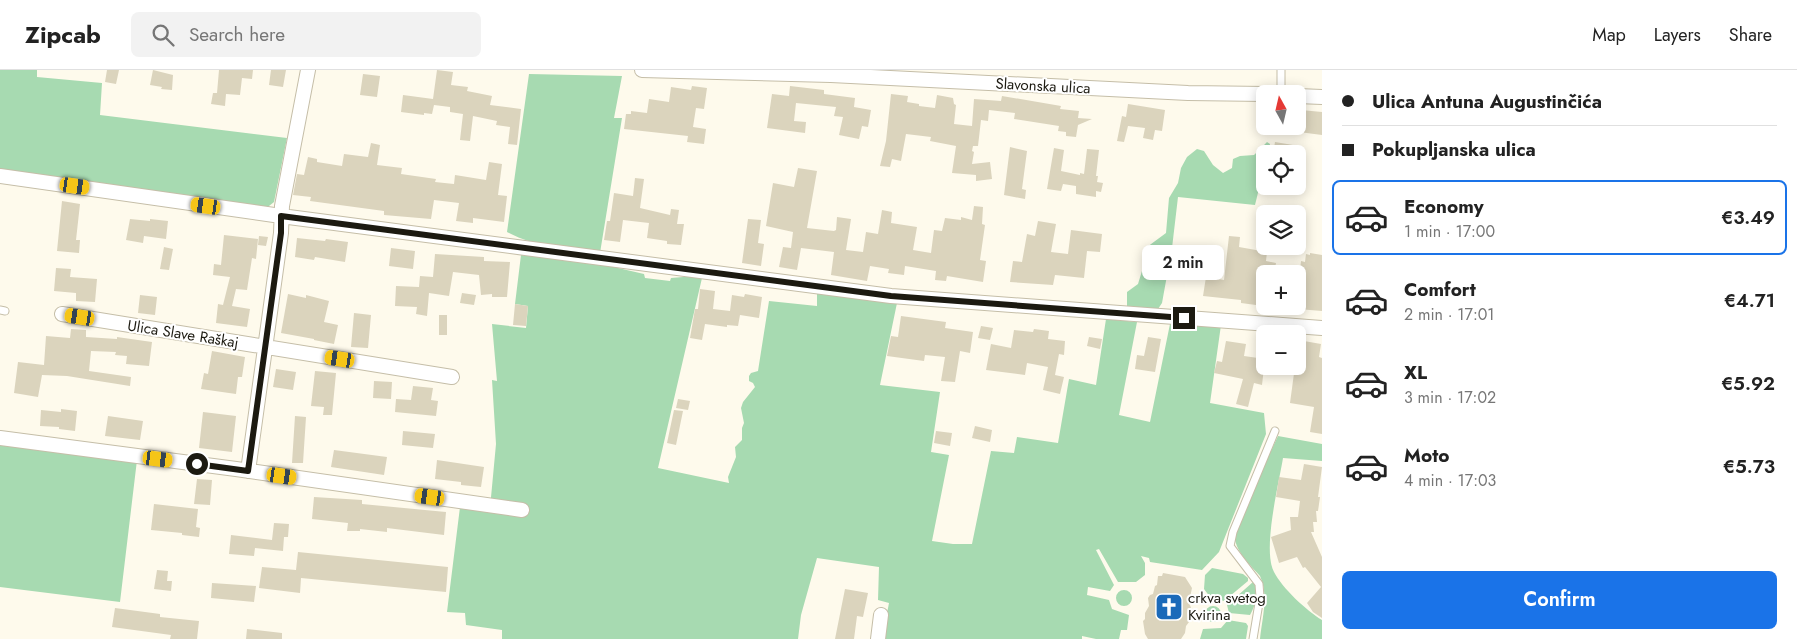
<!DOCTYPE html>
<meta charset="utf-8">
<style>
body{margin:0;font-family:Jost,sans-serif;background:#f2f2f2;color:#222;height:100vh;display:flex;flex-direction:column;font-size:19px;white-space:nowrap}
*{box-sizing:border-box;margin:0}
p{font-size:16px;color:#767676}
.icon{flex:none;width:28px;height:28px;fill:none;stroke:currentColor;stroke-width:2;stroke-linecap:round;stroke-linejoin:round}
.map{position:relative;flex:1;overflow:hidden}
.side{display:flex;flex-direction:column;background:#fff;width:475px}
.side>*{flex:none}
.banner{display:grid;align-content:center;height:110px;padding:0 20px;background:#fff}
.needle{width:32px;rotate:352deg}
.tools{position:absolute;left:1256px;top:15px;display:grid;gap:10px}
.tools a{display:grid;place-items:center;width:50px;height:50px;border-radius:8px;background:#fff;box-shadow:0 2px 12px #0003;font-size:25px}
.end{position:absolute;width:22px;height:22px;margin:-11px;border:6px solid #1c1a11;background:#fff;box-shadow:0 0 0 2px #fff}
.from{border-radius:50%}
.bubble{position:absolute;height:35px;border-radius:8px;background:#fff;box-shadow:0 2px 12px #0003;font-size:16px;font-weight:600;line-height:35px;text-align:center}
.car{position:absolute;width:15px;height:30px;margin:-15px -8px;border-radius:6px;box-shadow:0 0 4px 1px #0007;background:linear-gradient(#f5c518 24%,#345 0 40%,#f5c518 0 76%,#345 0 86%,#f5c518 0)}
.banner b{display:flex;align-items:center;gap:18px;height:48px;font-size:19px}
.banner b+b{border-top:1px solid #e0e0e0}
.banner i{width:12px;height:12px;background:#222}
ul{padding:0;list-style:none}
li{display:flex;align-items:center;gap:15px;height:75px;margin:0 10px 8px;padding:0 10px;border:2px solid transparent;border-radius:8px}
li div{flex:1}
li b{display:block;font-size:19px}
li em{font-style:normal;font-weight:600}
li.selected{border-color:#1a73e8}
li>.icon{width:45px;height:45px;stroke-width:1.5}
.button{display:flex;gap:10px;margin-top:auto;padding:10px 20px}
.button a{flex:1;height:58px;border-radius:8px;background:#1a73e8;color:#fff;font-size:20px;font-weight:600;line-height:58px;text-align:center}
header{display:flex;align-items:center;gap:30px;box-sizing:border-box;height:70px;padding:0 25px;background:#fff;border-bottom:1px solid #e0e0e0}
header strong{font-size:24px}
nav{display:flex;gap:28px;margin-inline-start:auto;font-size:18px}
.search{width:350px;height:45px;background:#f2f2f2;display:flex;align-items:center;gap:12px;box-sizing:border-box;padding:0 18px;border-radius:8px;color:#767676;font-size:19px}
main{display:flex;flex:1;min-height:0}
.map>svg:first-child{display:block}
</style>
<header>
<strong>Zipcab</strong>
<div class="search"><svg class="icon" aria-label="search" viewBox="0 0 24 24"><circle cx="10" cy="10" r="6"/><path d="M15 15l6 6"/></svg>Search here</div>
<nav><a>Map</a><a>Layers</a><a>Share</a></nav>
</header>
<main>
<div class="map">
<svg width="1322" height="569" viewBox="0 0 1322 569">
<rect width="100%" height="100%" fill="#fefaec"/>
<path fill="#a7dab1" d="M 0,0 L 37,0 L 37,7 L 102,13 L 100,45 L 287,68 L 274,132 L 269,136 L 262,137 L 0,100 Z
M 529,4 L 622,6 L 614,48 L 622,48 L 600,183 C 568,179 535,177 507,162 Z
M 1267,72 L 1270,74 L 1268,84 L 1265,84 L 1265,94 L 1255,135 L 1178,127 L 1172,178 L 1162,233 L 1158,239 L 1127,236 L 1127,222 L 1138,214 L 1145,191 L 1143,180 L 1166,163 L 1169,128 L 1178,113 L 1181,98 L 1187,87 L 1197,79 L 1204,81 L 1213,95 L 1223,103 L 1232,98 L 1233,89 L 1240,86 L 1254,85 Z
M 521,185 L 605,195 L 644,204 L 645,208 L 670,211 L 671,208 L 695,206 L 702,208 L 658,398 L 729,413 L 728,407 L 736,387 L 735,377 L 742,370 L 742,358 L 744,353 L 741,338 L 743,332 L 755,317 L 753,313 L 749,311 L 749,306 L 751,303 L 758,301 L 769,231 L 817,236 L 817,222 L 897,233 L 880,315 L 940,322 L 931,382 L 949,385 L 932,471 L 953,474 L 972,474 L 991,381 L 1014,383 L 1017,367 L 1058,373 L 1069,309 L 1096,315 L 1106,249 L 1137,252 L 1119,345 L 1150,352 L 1170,254 L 1221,255 L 1210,333 L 1264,343 L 1266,364 L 1219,482 L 1202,500 L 1150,492 L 1149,488 L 1141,486 L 1145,493 L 1145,505 L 1136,512 L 1118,512 L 1099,479 L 1096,480 L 1114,515 L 1110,521 L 1088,517 L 1087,525 L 1109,530 L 1112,539 L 1129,545 L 1127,560 L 1121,560 L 1119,569 L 1096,569 L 1082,566 L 1082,569 L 882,569 L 889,533 L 878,530 L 879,497 L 817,488 L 801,545 L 798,569 L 502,569 L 502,560 L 466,555 L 465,543 L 447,542 L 460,437 L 490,438 L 496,374 L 492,310 L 497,311 L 492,254 L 526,258 L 528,236 L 515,234 Z
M 1278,366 L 1322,374 L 1322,391 L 1283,388 C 1279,413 1262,480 1274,502 C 1282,518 1307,541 1322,550 L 1322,569 L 1260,569 C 1262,549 1269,525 1260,506 C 1246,490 1237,484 1233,462 Z
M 0,373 L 137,390 L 120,532 L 0,517 Z
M 1212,498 L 1243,504 L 1248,508 L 1248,511 L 1224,531 L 1210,527 L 1204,519 L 1205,505 Z
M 1253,512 C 1261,521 1255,536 1250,545 L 1229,543 L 1227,535 Z
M1116 528a8 8 0 1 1 16 0a8 8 0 1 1-16 0Z
M1205 544a8 8 0 1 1 16 0a8 8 0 1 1-16 0Z
M 1228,550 L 1246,553 L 1248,556 L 1246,569 L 1200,569 L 1203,559 L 1221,558 Z"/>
<path fill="#dbd4bd" d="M 107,0 L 119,0 L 116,14 L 105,12 Z
M 153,0 L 173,5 L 172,20 L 161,19 L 162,17 L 150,15 Z
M 219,0 L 253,0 L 252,9 L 242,8 L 240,25 L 226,24 L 225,36 L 211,34 L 213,23 L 217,23 Z
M 271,0 L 286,0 L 283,17 L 269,15 Z
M 437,0 L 453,2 L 451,15 L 468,17 L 467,21 L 492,26 L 490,35 L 521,39 L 517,75 L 508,74 L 510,57 L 496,55 L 497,51 L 473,46 L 470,71 L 460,70 L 463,44 L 450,42 L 450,37 L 434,35 L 432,44 L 424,43 L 424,45 L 401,42 L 403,25 L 433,29 Z
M 363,4 L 380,6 L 377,27 L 360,25 Z
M 692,16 L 707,18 L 704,39 L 696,38 L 693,57 L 706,59 L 704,74 L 687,72 L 688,66 L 624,59 L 626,44 L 631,44 L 631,41 L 647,43 L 649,29 L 669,32 L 671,17 L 691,20 Z
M 790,16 L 824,20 L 824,24 L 855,28 L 854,37 L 871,40 L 868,57 L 862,56 L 859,69 L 839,65 L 843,47 L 834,46 L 836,37 L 796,33 L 794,51 L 806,52 L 805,63 L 767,58 L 772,24 L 789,26 Z
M 891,24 L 908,26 L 907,32 L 919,34 L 919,36 L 935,38 L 937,25 L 953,28 L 954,34 L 956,35 L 954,54 L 972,56 L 974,29 L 1001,31 L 1002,26 L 1061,36 L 1060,39 L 1079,41 L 1078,48 L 1092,49 L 1078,55 L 1076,67 L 1066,66 L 1066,62 L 1058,61 L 1059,56 L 1014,49 L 1015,43 L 989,40 L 988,51 L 981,50 L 978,76 L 973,76 L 972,81 L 974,82 L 972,94 L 990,92 L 992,109 L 976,111 L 976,105 L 952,103 L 956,76 L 930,71 L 931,67 L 906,64 L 901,91 L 892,89 L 890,97 L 880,96 L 886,71 Z
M 1128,34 L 1165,40 L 1162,61 L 1155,60 L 1153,70 L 1143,68 L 1145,58 L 1128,56 L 1124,72 L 1117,71 L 1122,46 L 1126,47 Z
M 1301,40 L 1322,42 L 1322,65 L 1299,62 Z
M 1275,72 L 1293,75 L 1291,84 L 1273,84 Z
M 371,73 L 380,75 L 377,95 L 402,98 L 401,104 L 436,109 L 435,112 L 454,114 L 455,105 L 486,110 L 489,92 L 502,94 L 498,125 L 507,126 L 504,152 L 473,148 L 473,153 L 456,151 L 459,133 L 434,130 L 431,149 L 384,145 L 384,141 L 310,131 L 311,127 L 293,125 L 297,104 L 304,105 L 308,87 L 317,89 L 317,92 L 342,96 L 344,84 L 368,87 Z
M 1010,77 L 1027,81 L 1022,119 L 1026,120 L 1025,129 L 1004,125 Z
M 1054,78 L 1064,80 L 1061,101 L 1080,105 L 1080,103 L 1084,104 L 1087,79 L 1099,80 L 1096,106 L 1098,106 L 1097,112 L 1103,113 L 1101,122 L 1096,121 L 1096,127 L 1076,124 L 1076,116 L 1063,114 L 1061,121 L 1047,119 Z
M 798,98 L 817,101 L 807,158 L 834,161 L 836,160 L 837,147 L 851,149 L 846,180 L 863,182 L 866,162 L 878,164 L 882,140 L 892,142 L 891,153 L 917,157 L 913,180 L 931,183 L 934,160 L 942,161 L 945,148 L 961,150 L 961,147 L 972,150 L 974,136 L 983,137 L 982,154 L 985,155 L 980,190 L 986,191 L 983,212 L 947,206 L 946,211 L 935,210 L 936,201 L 905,196 L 904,205 L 888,203 L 889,199 L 870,196 L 867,211 L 831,205 L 834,182 L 801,178 L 797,200 L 779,197 L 783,177 L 791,178 L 793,162 L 766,156 L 773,113 L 794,117 Z
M 635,108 L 644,109 L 640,138 L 670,145 L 671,139 L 679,140 L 677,154 L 684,154 L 681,175 L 667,174 L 667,171 L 647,168 L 649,153 L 623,150 L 620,172 L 604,170 L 607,151 L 610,151 L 614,123 L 633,126 Z
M 62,131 L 80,134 L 76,170 L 80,170 L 79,183 L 57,181 Z
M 130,149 L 150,151 L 150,149 L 168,151 L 166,169 L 144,166 L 143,173 L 126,170 Z
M 748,149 L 761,150 L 758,173 L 764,174 L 761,196 L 742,193 Z
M 1038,151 L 1056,154 L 1051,182 L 1068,184 L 1071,160 L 1102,164 L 1100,182 L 1087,181 L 1084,208 L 1055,205 L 1053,215 L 1010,212 L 1013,191 L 1022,192 L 1027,164 L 1035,166 Z
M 224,165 L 258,169 L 256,189 L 252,188 L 247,220 L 236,219 L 232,236 L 250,239 L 247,257 L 216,253 L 218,234 L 223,235 L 230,207 L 213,205 L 214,194 L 221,195 Z
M 259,166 L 268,167 L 266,176 L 258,175 Z
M 1229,166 L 1240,167 L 1239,177 L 1267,182 L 1266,191 L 1276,193 L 1274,204 L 1265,204 L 1265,209 L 1260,208 L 1256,235 L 1241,233 L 1241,230 L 1203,226 L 1206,207 L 1224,210 Z
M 297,168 L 325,171 L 326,169 L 348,172 L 345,192 L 315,187 L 314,190 L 295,187 Z
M 164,177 L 173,179 L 169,200 L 160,199 Z
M 391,178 L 415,181 L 413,199 L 389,196 Z
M 1310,183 L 1322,185 L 1322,241 L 1298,239 L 1298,200 L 1300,200 L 1301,191 L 1305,192 L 1306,184 L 1310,185 Z
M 435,184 L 484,187 L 484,191 L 510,192 L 507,227 L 492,227 L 492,224 L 481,225 L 479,205 L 453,202 L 449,226 L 429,223 L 427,246 L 416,244 L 417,237 L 395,236 L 396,216 L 419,217 L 420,206 L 433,207 Z
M 56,198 L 71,199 L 70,207 L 97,209 L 95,232 L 76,231 L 76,223 L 54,221 Z
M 700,219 L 715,221 L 713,239 L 730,241 L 732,225 L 744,227 L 745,224 L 762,227 L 759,248 L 740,245 L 738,256 L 727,255 L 727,257 L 705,254 L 702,270 L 690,268 L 695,239 L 698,239 Z
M 462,223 L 476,225 L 474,235 L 460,233 Z
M 288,224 L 306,228 L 306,225 L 329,231 L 324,252 L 338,255 L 334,274 L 314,270 L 314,269 L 281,263 Z
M 140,225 L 157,227 L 155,245 L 138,243 Z
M 515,234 L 528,236 L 526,256 L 513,255 Z
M 354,243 L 371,245 L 368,278 L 351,277 Z
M 439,245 L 447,245 L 447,265 L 439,265 Z
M 901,246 L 946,252 L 945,258 L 973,262 L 970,283 L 960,281 L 955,312 L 941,311 L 945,287 L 925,285 L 924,291 L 887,286 L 891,266 L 898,267 Z
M 981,256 L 993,258 L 990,270 L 978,268 Z
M 71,259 L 86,260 L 86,267 L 117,269 L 117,267 L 152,272 L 149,296 L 126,294 L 127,286 L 115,285 L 116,282 L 91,281 L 89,301 L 131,307 L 130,316 L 67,306 L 42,305 L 38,327 L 14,323 L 18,292 L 44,295 L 46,266 L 70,268 Z
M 1034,259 L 1049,261 L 1048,269 L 1065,271 L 1064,285 L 1059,284 L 1055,305 L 1064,307 L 1060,324 L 1043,320 L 1048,297 L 1027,293 L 1025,305 L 986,300 L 991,274 L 1011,278 L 1014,260 L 1033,262 Z
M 1089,267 L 1102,269 L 1100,279 L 1087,276 Z
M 1148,267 L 1161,269 L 1155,302 L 1135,299 L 1137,285 L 1144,286 Z
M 1226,271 L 1246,274 L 1244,286 L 1265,289 L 1262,315 L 1254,313 L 1248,337 L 1236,334 L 1243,309 L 1214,303 L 1217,291 L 1222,292 Z
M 1304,271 L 1321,274 L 1319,287 L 1322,288 L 1322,364 L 1310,362 L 1314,337 L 1290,333 L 1295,296 L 1298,296 L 1298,294 L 1300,294 Z
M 212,281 L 245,287 L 242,307 L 238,307 L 236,324 L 201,319 L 204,303 L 208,304 Z
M 276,299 L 296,302 L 293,320 L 273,317 Z
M 315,301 L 336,303 L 332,345 L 323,345 L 324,337 L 311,336 Z
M 374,311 L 392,312 L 391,329 L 373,328 Z
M 413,316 L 433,318 L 431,330 L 438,331 L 436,346 L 395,342 L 396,329 L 411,330 Z
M 678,329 L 690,331 L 688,340 L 676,338 Z
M 61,339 L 77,341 L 75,361 L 59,359 L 59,357 L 40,356 L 41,340 L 61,342 Z
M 674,340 L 683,341 L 676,375 L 667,373 Z
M 203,342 L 236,346 L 232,382 L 199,378 Z
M 108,346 L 143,351 L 140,370 L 105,366 Z
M 295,346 L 306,347 L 303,393 L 292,393 Z
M 975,356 L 992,360 L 990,372 L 972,368 Z
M 403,361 L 435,364 L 433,378 L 402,375 Z
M 936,361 L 952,363 L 950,376 L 934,373 Z
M 334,380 L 387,387 L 384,405 L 331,397 Z
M 437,390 L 484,397 L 481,417 L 461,415 L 461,412 L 435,409 Z
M 1304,394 L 1322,397 L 1318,427 L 1320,427 L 1318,441 L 1316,441 L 1317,452 L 1313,452 L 1314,462 L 1311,462 L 1322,487 L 1322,548 L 1313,542 L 1307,533 L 1321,517 L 1305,497 L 1303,498 L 1297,487 L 1279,493 L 1271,467 L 1291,460 L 1290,447 L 1298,447 L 1300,431 L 1276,427 L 1279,407 L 1301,410 Z
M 197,409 L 212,410 L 210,435 L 194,434 Z
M 314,427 L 362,430 L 362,434 L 446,442 L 444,465 L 387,458 L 387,462 L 360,459 L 360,461 L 347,461 L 348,453 L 312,449 Z
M 154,434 L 198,439 L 196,457 L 200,458 L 199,467 L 182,465 L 182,463 L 151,460 Z
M 274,453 L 289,454 L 288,467 L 284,467 L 283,481 L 255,478 L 254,486 L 229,484 L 231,465 L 272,470 Z
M 298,482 L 448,497 L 446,522 L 301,508 L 300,523 L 259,518 L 262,497 L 296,500 Z
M 157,500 L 168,501 L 167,511 L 172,511 L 171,521 L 154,519 Z
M 1163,503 L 1185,507 L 1192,518 L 1189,532 L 1191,538 L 1187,543 L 1189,552 L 1186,556 L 1185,563 L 1181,569 L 1148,569 L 1145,564 L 1143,551 L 1145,549 L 1145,543 L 1149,536 L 1148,528 L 1150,525 L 1153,524 L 1155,516 L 1157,515 L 1158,506 L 1162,506 Z
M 212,513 L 256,516 L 254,532 L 211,528 Z
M 845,519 L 868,523 L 863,547 L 857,546 L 854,569 L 835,569 Z
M 115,538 L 160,544 L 160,547 L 199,551 L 197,569 L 170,569 L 171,565 L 112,557 Z
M 247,559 L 282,563 L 282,569 L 246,569 Z"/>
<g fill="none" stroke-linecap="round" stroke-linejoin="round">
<defs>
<path id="service" d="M 1281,24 L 1281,0
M 0,240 L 5,241
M 1253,569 L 1260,527 L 1259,514 L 1230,476 L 1233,462 L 1275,361"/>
<path id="minor" d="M 642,0 L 831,5 L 1188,23 L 1265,24
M 1298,26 L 1322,27
M 0,106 L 281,146 L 891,226 L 1322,258
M 62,244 L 452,307
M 0,368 L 236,399 L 522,440
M 248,401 L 281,163 L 282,136 L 308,0
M 878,569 L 881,545"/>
</defs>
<use href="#service" stroke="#c5bea8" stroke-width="9"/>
<use href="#minor" stroke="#c5bea8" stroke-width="16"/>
<use href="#service" stroke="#fff" stroke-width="7"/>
<use href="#minor" stroke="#fff" stroke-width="14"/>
</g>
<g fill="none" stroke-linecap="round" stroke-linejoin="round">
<path stroke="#1c1a11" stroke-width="6" d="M 197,394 L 248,401 L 281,163 L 281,146 L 891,226 L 1184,248"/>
</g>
<defs>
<symbol id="church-square" viewBox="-11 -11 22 22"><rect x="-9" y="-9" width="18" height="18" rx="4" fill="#1b6ab9" stroke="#fff"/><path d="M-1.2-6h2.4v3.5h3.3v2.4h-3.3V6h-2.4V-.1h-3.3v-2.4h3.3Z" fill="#fff"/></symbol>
</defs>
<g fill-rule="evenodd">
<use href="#church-square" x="1153" y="521" width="32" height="32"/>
</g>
<g text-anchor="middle" stroke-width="4" stroke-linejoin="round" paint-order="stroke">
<g font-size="15" fill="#1c1a11" stroke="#fff">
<text transform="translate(1043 16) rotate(3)" y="5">Slavonska ulica</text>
<text transform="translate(183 264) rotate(9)" y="5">Ulica Slave Raškaj</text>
</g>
<g font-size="15" fill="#1c1a11" stroke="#fff" text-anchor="start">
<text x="1188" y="533">crkva svetog<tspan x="1188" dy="17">Kvirina</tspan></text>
</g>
</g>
</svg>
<div class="tools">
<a><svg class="needle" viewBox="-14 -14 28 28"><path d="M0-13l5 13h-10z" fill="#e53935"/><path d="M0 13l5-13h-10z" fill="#767676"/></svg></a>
<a><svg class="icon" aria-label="locate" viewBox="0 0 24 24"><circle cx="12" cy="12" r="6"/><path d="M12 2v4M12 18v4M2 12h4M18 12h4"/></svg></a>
<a><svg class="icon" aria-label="layers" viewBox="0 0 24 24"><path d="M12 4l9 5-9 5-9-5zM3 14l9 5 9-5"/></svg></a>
<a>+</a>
<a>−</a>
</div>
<i class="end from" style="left:197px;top:394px"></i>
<i class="end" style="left:1184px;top:248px"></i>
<div class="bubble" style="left:1142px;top:175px;width:82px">2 min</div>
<i class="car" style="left:75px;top:116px;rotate:98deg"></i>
<i class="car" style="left:206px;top:136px;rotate:278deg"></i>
<i class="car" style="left:80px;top:247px;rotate:279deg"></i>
<i class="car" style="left:340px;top:289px;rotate:279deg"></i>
<i class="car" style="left:158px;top:389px;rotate:97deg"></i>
<i class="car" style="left:282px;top:406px;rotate:98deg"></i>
<i class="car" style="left:430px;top:427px;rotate:278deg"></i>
</div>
<section class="side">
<div class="banner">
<b><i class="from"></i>Ulica Antuna Augustinčića</b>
<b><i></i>Pokupljanska ulica</b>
</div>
<ul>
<li class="selected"><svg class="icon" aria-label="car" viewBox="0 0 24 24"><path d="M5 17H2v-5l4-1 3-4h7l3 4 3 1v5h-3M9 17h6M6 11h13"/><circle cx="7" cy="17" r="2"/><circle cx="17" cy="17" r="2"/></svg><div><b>Economy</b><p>1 min · 17:00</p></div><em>€3.49</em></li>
<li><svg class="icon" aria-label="car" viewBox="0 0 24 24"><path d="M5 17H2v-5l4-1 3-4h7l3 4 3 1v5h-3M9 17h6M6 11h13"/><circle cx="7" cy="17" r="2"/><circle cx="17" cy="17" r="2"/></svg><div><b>Comfort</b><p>2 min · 17:01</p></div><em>€4.71</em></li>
<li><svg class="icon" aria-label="car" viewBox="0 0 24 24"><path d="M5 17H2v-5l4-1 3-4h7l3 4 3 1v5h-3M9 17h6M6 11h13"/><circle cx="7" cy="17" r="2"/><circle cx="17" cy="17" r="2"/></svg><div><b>XL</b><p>3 min · 17:02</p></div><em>€5.92</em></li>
<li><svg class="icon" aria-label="car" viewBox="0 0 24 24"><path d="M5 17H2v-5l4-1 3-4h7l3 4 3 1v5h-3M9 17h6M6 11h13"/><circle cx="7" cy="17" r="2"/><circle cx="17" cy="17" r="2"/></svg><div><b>Moto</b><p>4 min · 17:03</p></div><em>€5.73</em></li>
</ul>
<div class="button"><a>Confirm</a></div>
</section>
</main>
